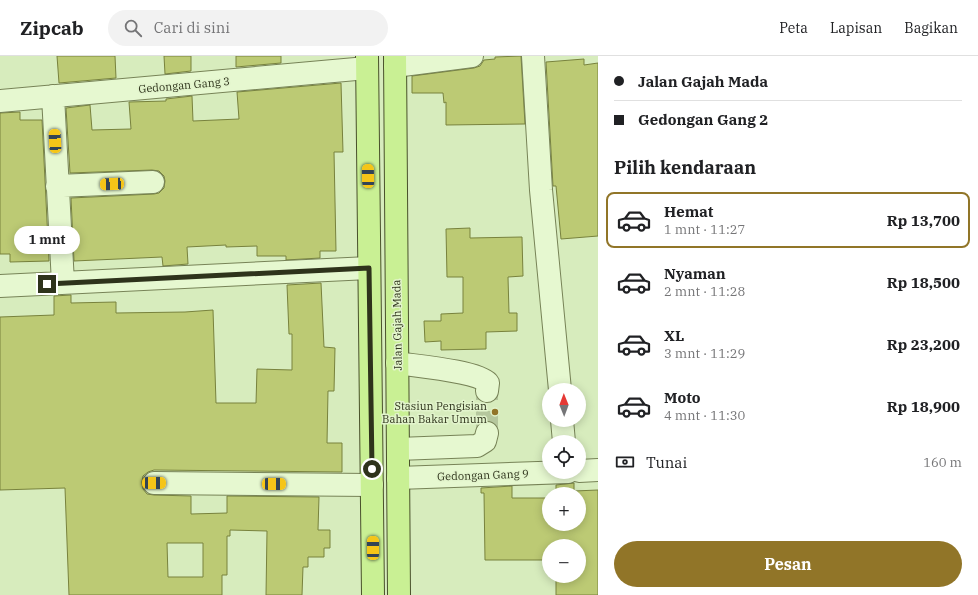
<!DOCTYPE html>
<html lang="id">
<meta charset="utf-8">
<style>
body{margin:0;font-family:"IBM Plex Serif",serif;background:#f2f2f2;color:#202124;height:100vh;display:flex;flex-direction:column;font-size:15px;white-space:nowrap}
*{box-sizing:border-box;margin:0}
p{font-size:13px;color:#757577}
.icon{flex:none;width:22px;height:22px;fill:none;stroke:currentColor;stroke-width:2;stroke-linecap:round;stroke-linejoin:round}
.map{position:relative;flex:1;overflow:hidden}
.drawer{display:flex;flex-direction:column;background:#fff;width:380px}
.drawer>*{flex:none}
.guide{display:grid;align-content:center;height:88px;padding:0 16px;background:#fff}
.needle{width:26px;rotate:359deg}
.tools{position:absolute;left:542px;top:327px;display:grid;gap:8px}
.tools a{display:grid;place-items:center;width:44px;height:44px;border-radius:50%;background:#fff;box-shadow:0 2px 10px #0003;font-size:20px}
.end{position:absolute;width:18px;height:18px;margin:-9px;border:5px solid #2e331b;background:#fff;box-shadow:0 0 0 2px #fff}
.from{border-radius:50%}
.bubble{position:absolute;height:28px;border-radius:14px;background:#fff;box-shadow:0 2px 10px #0003;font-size:13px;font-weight:700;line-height:28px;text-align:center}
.car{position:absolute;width:12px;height:24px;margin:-12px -6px;border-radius:5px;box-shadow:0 0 3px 1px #0007;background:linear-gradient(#f5c518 24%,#345 0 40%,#f5c518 0 76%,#345 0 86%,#f5c518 0)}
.guide b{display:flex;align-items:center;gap:14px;height:38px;font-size:15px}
.guide b+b{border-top:1px solid #e0e0e0}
.guide i{width:10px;height:10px;background:#202124}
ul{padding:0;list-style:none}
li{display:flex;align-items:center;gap:12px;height:56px;margin:0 8px 6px;padding:0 8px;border:2px solid transparent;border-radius:8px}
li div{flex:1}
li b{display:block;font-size:15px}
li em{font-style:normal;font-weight:700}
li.current{border-color:#917528}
li>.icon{width:36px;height:36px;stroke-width:1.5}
h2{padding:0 16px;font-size:18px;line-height:48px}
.pay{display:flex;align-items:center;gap:10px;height:44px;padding:0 16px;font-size:15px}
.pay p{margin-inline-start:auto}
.cta{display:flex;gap:8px;margin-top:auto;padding:8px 16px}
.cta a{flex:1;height:46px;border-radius:24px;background:#917528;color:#fff;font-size:16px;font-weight:700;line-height:46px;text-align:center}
header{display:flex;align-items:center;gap:24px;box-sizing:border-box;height:56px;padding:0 20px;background:#fff;border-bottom:1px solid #e0e0e0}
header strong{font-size:19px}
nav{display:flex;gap:22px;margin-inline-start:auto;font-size:14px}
.search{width:280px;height:36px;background:#f2f2f2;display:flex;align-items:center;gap:10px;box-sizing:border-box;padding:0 14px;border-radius:22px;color:#757577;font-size:15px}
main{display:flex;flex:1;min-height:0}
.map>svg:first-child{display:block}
</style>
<header>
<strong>Zipcab</strong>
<div class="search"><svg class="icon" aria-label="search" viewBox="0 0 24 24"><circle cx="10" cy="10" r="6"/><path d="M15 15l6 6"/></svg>Cari di sini</div>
<nav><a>Peta</a><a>Lapisan</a><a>Bagikan</a></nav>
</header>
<main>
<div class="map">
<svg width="598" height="539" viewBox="0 0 598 539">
<rect width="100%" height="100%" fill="#d7ecbd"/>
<path fill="#bcca74" stroke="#78823d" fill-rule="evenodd" d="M 57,0 L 115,0 L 116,22 L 59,27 Z
M 164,0 L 191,0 L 191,15 L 165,18 Z
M 236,0 L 281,0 L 281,7 L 236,11 Z
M 521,0 L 525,68 L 446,69 L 446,46 L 444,47 L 443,37 L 412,37 L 412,20 L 474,12 L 480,10 L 484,4 L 495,3 L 495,1 Z
M 584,3 L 584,9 L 598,7 L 598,180 L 561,183 L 556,130 L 553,130 L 546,6 Z
M 341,27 L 343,96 L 334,96 L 336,195 L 320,195 L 320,202 L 286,204 L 286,200 L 257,200 L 257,190 L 226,191 L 226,189 L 187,191 L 188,208 L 163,210 L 162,201 L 74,205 L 71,142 L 154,138 L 159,137 L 164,132 L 165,125 L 164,120 L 159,115 L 152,114 L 70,117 L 66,52 L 90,49 L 92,74 L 131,73 L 129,46 L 166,45 L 166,43 L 192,40 L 193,65 L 239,63 L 237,36 Z
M 20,56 L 20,64 L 42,64 L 49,205 L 10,206 L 10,198 L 0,198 L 0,57 Z
M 470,172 L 470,182 L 522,181 L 523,220 L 508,221 L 509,257 L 517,257 L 517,275 L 486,276 L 486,293 L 441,294 L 441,285 L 425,286 L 424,265 L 441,265 L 441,258 L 463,257 L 463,221 L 447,221 L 446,173 Z
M 321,227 L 324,291 L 335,292 L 334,335 L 328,335 L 327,387 L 342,387 L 342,416 L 154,414 L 148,416 L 143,420 L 142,426 L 143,433 L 147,438 L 154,439 L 191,440 L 191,458 L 227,457 L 227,440 L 319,441 L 318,474 L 330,474 L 330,492 L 324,492 L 324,501 L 308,501 L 308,511 L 303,511 L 302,539 L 266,539 L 267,475 L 230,474 L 230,480 L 227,480 L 227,519 L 222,519 L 222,539 L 69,539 L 65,432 L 0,434 L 0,261 L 54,259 L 54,240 L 71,239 L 71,247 L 116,246 L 116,257 L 185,256 L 213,254 L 216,347 L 256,347 L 257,313 L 292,314 L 292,278 L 289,278 L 287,229 ZM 167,487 L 203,487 L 203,521 L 168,521 Z
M 574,427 L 574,435 L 598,434 L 598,539 L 556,539 L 556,520 L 579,520 L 579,490 L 549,490 L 549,504 L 485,504 L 484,437 L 481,437 L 481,432 L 512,430 L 512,442 L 549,442 L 549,468 L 579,468 L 579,438 L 556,438 L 556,429 Z"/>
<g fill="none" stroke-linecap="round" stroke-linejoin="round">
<path stroke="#b5c79d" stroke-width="22" stroke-dasharray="22 11" stroke-linecap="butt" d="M 487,377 L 487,335"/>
<defs>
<path id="minor" d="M 533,0 L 541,134 L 560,334
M 395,10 L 472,0
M 53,40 L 63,227
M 0,45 L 367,12
M 57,130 L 153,126
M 0,230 L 369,212
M 397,307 C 416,310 477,315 488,327 L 487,335
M 562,364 L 564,386
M 398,393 L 477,390 L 485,385 L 487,377
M 579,415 L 598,414
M 398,422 L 568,416
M 154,427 L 372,429"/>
<path id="major" d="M 367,0 L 373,539
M 395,0 L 399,539"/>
</defs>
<use href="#minor" stroke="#778357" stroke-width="24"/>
<use href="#major" stroke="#49512b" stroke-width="24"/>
<use href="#minor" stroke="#e6f8d0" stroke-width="22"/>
<use href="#major" stroke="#c9f094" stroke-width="22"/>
</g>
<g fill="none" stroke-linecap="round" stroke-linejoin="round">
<path stroke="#2e331b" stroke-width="5" d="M 47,228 L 369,212 L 372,413"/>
</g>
<circle fill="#917528" stroke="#e2f4cc" stroke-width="1.5" cx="495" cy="356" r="4"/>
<g text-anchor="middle" stroke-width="3" stroke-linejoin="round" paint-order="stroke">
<g font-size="11" fill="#2e331b" stroke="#e2f4cc">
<text transform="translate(184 29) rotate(-5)" y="4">Gedongan Gang 3</text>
<text transform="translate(397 269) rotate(-91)" y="4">Jalan Gajah Mada</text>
<text transform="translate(483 419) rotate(-2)" y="4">Gedongan Gang 9</text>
</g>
<g font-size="11" fill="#2e331b" stroke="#e2f4cc" text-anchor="end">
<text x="487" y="354">Stasiun Pengisian<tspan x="487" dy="13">Bahan Bakar Umum</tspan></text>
</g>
</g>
</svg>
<div class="tools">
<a><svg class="needle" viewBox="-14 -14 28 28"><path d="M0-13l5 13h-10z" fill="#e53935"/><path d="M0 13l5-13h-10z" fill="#757577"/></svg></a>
<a><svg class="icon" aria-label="locate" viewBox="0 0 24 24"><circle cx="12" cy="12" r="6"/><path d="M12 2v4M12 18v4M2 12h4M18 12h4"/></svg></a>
<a>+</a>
<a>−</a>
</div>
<i class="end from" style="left:372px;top:413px"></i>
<i class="end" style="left:47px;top:228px"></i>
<div class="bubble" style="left:14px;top:170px;width:66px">1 mnt</div>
<i class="car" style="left:55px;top:85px;rotate:357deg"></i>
<i class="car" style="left:368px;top:120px;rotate:359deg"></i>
<i class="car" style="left:112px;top:128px;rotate:267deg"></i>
<i class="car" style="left:154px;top:427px;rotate:90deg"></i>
<i class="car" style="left:274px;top:428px;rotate:90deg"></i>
<i class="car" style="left:373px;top:492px;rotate:0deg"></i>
</div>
<section class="drawer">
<div class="guide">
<b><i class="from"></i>Jalan Gajah Mada</b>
<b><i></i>Gedongan Gang 2</b>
</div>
<h2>Pilih kendaraan</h2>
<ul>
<li class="current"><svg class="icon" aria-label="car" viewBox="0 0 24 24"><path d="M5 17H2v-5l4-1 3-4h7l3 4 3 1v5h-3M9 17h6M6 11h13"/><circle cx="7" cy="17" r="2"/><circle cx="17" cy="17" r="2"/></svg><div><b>Hemat</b><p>1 mnt · 11:27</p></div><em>Rp 13,700</em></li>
<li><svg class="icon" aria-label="car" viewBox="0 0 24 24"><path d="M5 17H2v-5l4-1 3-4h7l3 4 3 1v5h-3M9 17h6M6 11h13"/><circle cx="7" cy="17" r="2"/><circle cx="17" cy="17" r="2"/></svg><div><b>Nyaman</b><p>2 mnt · 11:28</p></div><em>Rp 18,500</em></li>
<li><svg class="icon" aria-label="car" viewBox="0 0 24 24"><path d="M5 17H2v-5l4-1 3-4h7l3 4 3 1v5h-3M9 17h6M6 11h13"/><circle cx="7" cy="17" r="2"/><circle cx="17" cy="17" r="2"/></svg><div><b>XL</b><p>3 mnt · 11:29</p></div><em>Rp 23,200</em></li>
<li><svg class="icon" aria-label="car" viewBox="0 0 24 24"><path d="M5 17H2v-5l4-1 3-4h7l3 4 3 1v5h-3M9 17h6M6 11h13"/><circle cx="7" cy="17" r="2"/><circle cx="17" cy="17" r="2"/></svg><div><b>Moto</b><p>4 mnt · 11:30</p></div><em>Rp 18,900</em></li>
</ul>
<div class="pay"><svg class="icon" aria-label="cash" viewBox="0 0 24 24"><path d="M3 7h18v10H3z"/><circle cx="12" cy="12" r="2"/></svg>Tunai<p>160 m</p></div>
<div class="cta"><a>Pesan</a></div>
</section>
</main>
